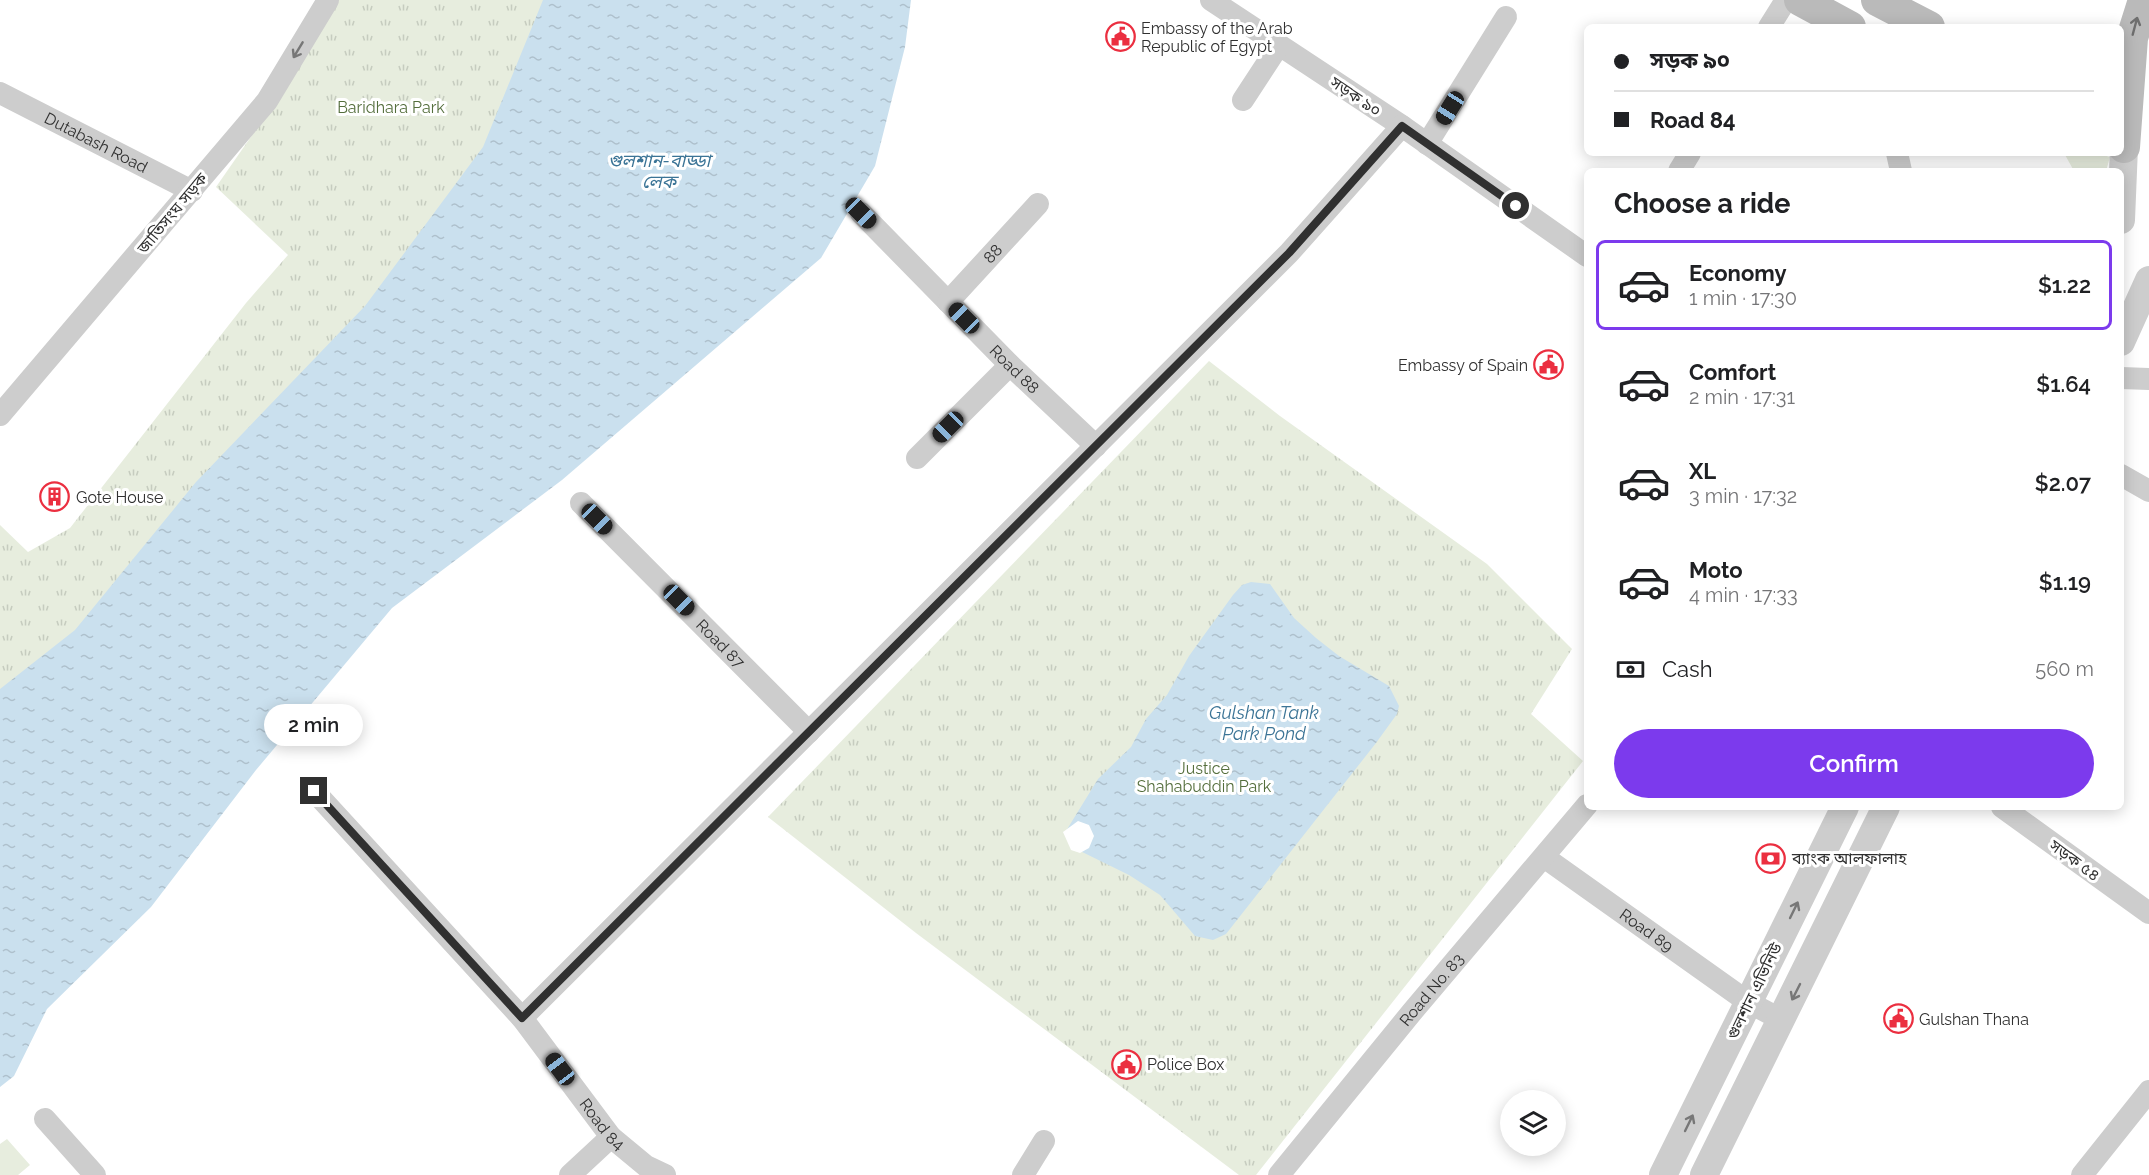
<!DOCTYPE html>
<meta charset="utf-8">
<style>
body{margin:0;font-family:Raleway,"Noto Sans Bengali",sans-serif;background:#f2f2f2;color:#202124;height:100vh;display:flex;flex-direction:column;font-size:22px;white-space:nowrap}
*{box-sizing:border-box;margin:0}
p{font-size:20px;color:#757577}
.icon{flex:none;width:33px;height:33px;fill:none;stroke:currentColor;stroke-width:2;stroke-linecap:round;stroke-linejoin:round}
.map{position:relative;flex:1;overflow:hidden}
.side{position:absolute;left:1584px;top:168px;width:540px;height:642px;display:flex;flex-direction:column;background:#fff;border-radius:9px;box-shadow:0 3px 15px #0003}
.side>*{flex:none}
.hud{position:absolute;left:1584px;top:24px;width:540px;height:132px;border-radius:9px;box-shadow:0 3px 15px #0003;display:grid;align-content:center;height:132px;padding:0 30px;background:#fff}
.buttons{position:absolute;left:1500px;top:1090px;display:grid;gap:12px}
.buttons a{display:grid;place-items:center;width:66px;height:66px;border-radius:50%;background:#fff;box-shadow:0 3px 15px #0003;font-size:30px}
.end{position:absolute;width:27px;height:27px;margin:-14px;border:8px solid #303030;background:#fff;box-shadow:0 0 0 3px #fff}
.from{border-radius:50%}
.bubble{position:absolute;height:42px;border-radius:21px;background:#fff;box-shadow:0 3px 15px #0003;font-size:20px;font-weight:600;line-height:42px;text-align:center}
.car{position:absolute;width:18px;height:36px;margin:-18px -9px;border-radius:8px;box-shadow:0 0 4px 2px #0007;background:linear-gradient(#222 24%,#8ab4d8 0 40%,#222 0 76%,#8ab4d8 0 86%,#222 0)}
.hud b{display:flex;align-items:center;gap:21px;height:57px;font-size:22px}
.hud b+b{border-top:2px solid #e0e0e0}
.hud i{width:15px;height:15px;background:#202124}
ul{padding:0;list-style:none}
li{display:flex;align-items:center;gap:18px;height:90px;margin:0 12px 9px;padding:0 18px;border:3px solid transparent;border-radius:9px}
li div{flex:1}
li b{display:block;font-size:22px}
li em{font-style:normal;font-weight:600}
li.selected{border-color:#7c3aed}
li>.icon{width:54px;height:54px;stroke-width:1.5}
h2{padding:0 30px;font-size:27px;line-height:72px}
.pay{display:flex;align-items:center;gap:15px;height:66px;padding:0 30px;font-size:22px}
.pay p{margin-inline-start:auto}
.primary-button{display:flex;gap:12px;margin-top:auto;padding:12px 30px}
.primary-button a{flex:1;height:69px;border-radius:36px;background:#7c3aed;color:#fff;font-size:24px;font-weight:600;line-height:69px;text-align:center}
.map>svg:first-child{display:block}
</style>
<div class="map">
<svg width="2149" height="1175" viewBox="0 0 2149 1175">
<defs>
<pattern id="park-tufts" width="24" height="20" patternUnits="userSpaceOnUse" patternTransform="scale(1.5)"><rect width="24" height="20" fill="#e7edde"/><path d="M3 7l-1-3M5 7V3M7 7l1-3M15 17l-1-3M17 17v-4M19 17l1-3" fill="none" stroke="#c6ccbf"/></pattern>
<pattern id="water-ripples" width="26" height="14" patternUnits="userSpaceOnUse" patternTransform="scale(1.5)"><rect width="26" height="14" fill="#cae0ee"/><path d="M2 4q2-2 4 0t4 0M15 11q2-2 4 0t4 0" fill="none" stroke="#aec0cc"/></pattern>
</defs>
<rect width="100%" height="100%" fill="#fff"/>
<path fill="#e7edde" d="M 2064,153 L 2096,153 L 2110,157 L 2106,171 L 2074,171 Z
M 7,1139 L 30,1165 L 18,1175 L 0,1175 L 0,1144 Z"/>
<path fill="url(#park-tufts)" d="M 337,0 L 549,0 L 491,145 L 372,304 L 82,628 L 0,690 L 0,525 L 28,552 L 70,528 L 246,303 L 288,255 L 216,187 L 273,105 Z
M 1209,361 L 1280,416 L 1487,564 L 1572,649 L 1531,714 L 1583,761 L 1256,1175 L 1239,1175 L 916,933 L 768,817 Z"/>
<path fill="url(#water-ripples)" d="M 543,0 L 911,0 L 905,47 L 875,166 L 821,258 L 562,480 L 392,608 L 256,770 L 151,907 L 47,1009 L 14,1076 L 0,1087 L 0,689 L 75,630 L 196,482 L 365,306 L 483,147 Z
M 1251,582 L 1270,584 L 1294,618 L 1316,638 L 1339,656 L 1389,686 L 1399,706 L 1397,714 L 1376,743 L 1226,934 L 1213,940 L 1195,936 L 1160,895 L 1129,875 L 1074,848 L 1066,831 L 1098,779 L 1131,747 L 1146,719 L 1167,695 L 1189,656 L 1233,595 L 1242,585 Z"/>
<path fill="#fff" d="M 1078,821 L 1089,825 L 1094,836 L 1089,848 L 1080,853 L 1071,850 L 1063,832 Z"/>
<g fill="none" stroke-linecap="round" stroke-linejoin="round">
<g stroke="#cdcdcd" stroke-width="22">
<path d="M 1211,0 L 1402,126 L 1587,256"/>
<path d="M 1769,27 L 1786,0"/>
<path id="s1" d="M 0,93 L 192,191"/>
<path d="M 1243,100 L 1279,45"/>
<path d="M 1427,144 L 1506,17"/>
<path d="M 1897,153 L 1901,171"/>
<path d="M 1679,171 L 1690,153"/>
<path id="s2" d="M 861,213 L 1010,365 L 1096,446"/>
<path id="s3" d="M 948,302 L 1038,204"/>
<path d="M 2121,378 L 2149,379"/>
<path d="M 0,415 L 267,101 L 328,0"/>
<path d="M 917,458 L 1010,365"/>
<path d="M 2121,475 L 2149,491"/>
<path id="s4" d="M 581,503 L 809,732"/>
<path id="s5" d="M 314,791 L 522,1018 L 611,1137 L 646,1166 L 665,1175"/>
<path d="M 2002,807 L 2149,913"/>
<path id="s6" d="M 1544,857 L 1748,1002 L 1782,1020"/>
<path d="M 522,1018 L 1289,253 L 1402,126"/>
<path d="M 45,1119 L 95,1175"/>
<path d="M 570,1175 L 611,1137"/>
<path d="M 1023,1175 L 1044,1141"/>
<path id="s7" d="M 1279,1175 L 1412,1012 L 1587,805"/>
<path d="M 2082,1175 L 2149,1091"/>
</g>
<path stroke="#cdcdcd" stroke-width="28" d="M 2121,220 L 2124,147
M 2121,342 L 2149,280
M 1663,1175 L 1845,807
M 1704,1175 L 1886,807"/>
<path stroke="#bababa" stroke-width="32" d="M 1800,0 L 1850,27
M 1877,0 L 1929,27
M 2124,147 L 2132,38 L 2144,0"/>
</g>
<defs><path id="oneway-shaft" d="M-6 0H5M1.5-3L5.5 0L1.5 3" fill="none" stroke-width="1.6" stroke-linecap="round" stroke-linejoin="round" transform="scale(1.5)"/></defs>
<use stroke="#6e6e6e" href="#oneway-shaft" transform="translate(2135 26) rotate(-75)"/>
<g stroke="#777">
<use href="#oneway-shaft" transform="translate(298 50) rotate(121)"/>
<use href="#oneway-shaft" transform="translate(1794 910) rotate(-64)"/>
<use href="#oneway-shaft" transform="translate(1796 992) rotate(117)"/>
<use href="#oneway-shaft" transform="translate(1689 1123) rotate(-64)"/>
</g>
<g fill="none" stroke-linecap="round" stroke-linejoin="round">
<path stroke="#303030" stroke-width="8" d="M 314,791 L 522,1018 L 1289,253 L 1402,126 L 1516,206"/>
</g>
<defs>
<symbol id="civic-ring" viewBox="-11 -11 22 22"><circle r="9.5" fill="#fff" stroke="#eb2f40" stroke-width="1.5"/><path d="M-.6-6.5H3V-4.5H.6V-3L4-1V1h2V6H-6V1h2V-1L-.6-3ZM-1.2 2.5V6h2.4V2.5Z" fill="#eb2f40"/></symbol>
<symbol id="building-ring" viewBox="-11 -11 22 22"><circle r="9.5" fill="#fff" stroke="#eb2f40" stroke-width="1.5"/><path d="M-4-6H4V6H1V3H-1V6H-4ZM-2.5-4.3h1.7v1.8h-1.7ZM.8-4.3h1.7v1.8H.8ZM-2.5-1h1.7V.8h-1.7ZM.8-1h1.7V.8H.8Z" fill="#eb2f40"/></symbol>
<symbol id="bank-ring" viewBox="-11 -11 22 22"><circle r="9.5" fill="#fff" stroke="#eb2f40" stroke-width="1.5"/><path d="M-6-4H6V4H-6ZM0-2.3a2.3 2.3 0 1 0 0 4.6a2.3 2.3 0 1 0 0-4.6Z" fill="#eb2f40"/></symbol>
</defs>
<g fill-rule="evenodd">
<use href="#civic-ring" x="1104" y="20" width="33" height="33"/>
<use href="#civic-ring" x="1532" y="348" width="33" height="33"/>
<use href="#building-ring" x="38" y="480" width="33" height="33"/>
<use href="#bank-ring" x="1754" y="842" width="33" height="33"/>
<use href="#civic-ring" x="1882" y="1002" width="33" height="33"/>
<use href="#civic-ring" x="1110" y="1048" width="33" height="33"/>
</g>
<g text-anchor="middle" stroke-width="6" stroke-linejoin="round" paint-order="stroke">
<g font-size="16" fill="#303030" stroke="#fff" text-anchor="start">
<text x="1141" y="34">Embassy of the Arab<tspan x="1141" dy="18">Republic of Egypt</tspan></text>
<text x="1528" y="371" text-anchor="end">Embassy of Spain</text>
<text x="76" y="503">Gote House</text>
<text x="1792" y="864">ব্যাংক আলফালাহ</text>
<text x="1919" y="1025">Gulshan Thana</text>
<text x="1147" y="1070">Police Box</text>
</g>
<g font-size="16" fill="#303030" stroke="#fff">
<text transform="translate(1356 96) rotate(34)" y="6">সড়ক ৯০</text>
<text dy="6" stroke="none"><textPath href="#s1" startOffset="108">Dutabash Road</textPath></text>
<text transform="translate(172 213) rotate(-50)" y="6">জাতিসংঘ সড়ক</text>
<text dy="6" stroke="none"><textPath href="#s3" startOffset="66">88</textPath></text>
<text dy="6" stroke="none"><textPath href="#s2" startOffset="219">Road 88</textPath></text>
<text dy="6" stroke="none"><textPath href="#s4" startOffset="198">Road 87</textPath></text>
<text transform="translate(2075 860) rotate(36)" y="6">সড়ক ৫৪</text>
<text dy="6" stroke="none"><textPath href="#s6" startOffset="126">Road 89</textPath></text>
<text dy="6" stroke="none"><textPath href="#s7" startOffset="240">Road No. 83</textPath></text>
<text transform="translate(1754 991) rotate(-64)" y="6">গুলশান এভিনিউ</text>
<text dy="6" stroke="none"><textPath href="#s5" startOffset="441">Road 84</textPath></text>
</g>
<g font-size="16" fill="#546e3c" stroke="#fff">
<text x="391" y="113">Baridhara Park</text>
<text x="1204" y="774">Justice<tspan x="1204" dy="18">Shahabuddin Park</tspan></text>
</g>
<g font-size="18" font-style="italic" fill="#3b7496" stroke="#fff">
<text x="659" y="167">গুলশান-বাড্ডা<tspan x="659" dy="21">লেক</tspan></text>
<text x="1264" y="719">Gulshan Tank<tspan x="1264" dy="21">Park Pond</tspan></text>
</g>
</g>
</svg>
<div class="buttons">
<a><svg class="icon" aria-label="layers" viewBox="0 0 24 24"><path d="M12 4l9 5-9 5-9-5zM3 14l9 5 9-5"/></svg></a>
</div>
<i class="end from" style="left:1516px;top:206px"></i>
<i class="end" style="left:314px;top:791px"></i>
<div class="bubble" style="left:264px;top:704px;width:99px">2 min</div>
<i class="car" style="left:1450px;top:108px;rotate:212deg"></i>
<i class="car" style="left:861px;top:213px;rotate:135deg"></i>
<i class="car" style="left:964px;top:318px;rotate:315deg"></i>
<i class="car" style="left:948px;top:427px;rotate:225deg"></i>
<i class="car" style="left:597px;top:519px;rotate:135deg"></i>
<i class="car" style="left:679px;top:600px;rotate:135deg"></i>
<i class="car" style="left:560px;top:1069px;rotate:323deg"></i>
<div class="hud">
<b><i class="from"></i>সড়ক ৯০</b>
<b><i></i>Road 84</b>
</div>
<section class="side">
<h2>Choose a ride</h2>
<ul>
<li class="selected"><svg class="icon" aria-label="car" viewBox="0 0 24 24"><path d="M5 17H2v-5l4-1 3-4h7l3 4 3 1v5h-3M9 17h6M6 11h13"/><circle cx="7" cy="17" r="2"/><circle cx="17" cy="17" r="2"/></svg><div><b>Economy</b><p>1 min · 17:30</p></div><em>$1.22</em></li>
<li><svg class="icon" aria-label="car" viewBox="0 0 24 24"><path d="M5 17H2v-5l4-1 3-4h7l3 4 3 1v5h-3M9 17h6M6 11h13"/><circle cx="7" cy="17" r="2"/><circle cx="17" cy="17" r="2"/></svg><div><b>Comfort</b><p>2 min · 17:31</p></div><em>$1.64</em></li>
<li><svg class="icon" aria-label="car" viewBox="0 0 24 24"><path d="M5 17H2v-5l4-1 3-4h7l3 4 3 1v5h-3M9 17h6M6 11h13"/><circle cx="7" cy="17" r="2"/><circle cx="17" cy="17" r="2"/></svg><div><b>XL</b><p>3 min · 17:32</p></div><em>$2.07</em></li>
<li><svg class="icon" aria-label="car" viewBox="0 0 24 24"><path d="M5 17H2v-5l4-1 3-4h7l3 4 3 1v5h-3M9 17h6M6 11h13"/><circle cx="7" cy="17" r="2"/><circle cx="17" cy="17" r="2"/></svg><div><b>Moto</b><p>4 min · 17:33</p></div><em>$1.19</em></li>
</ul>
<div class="pay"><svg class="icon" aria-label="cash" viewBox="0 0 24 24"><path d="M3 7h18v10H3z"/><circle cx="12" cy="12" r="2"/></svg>Cash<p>560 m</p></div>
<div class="primary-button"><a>Confirm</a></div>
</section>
</div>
